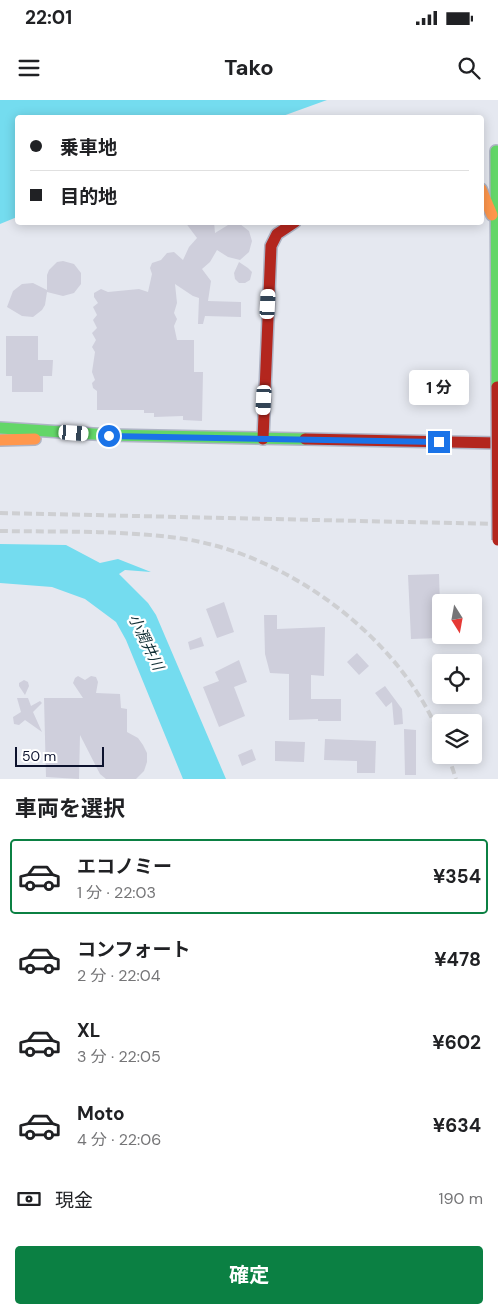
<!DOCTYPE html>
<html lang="ja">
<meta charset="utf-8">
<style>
body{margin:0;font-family:"DM Sans","Noto Sans JP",sans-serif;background:#f2f2f2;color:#202124;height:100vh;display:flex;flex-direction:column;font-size:19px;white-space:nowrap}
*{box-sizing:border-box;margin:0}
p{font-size:16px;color:#757577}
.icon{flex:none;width:28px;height:28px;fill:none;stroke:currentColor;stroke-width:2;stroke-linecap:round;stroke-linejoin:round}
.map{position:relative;height:679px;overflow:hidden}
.details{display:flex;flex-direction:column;background:#fff;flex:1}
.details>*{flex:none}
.hud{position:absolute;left:15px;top:15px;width:469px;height:110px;border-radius:5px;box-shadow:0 2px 12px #0003;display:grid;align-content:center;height:110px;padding:0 15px;background:#fff}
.needle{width:32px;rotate:169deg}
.controls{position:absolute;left:432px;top:494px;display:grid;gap:10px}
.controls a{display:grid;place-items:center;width:50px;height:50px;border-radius:5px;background:#fff;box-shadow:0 2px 12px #0003;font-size:25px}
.scale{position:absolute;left:15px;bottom:12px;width:89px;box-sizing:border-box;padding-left:5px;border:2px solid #0d132e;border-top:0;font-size:14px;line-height:18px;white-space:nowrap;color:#0d132e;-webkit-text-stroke:4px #fff;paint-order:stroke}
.end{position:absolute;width:22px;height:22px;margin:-11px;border:6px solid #1a73e8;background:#fff;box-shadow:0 0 0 2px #fff}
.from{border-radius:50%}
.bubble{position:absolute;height:35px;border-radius:5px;background:#fff;box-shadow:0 2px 12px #0003;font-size:16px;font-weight:700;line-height:35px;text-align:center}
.car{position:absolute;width:15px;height:30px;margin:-15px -8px;border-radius:6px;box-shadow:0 0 4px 1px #0007;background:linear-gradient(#fff 24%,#345 0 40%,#fff 0 76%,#345 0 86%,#fff 0)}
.hud b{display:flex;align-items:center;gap:18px;height:48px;font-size:19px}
.hud b+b{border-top:1px solid #e0e0e0}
.hud i{width:12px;height:12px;background:#202124}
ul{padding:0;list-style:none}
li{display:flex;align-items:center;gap:15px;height:75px;margin:0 10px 8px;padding:0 5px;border:2px solid transparent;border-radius:5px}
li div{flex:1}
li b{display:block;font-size:19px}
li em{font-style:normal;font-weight:700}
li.selected{border-color:#0b8043}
li>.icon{width:45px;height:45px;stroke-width:1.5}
h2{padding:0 15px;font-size:22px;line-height:60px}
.pay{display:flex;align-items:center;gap:12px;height:55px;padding:0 15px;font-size:19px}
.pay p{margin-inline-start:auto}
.button{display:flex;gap:10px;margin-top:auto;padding:10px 15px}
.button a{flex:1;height:58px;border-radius:5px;background:#0b8043;color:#fff;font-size:20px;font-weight:700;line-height:58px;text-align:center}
.status{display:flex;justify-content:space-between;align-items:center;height:35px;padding:0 25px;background:#fff;direction:ltr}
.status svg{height:14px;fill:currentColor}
header{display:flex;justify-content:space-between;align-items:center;height:65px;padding:0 15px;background:#fff;font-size:22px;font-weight:700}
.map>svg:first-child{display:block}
</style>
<div class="status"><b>22:01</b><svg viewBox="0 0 49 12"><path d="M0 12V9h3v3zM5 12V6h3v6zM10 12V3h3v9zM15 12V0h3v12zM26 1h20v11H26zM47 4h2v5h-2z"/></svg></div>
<header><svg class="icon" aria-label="menu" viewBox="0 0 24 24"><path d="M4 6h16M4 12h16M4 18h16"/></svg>Tako<svg class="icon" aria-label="search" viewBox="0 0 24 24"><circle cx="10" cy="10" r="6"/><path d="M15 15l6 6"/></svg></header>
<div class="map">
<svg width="498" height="679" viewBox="0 0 498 679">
<rect width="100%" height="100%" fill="#e5e8f0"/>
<path fill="#74dcef" d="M 0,0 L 327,0 L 280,17 L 18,18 L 17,117 L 0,124 Z
M 0,444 L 66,445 L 100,463 L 118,459 L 151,472 L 125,470 L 119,474 L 148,503 L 156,515 L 226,679 L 183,679 L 126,540 L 116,522 L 85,499 L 52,487 L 0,483 Z"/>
<path fill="#cfcfdc" d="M 185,122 L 214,122 L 215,133 L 228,125 L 240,124 L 249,131 L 252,141 L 249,152 L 240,160 L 228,157 L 217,150 L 210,162 L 202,169 L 211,181 L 208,201 L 241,202 L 241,217 L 205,216 L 203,224 L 198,224 L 199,198 L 193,196 L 175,184 L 177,203 L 174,213 L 177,219 L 174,226 L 177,240 L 194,240 L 194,272 L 203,272 L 202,321 L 183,320 L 183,316 L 154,317 L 154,313 L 144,313 L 144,310 L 97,310 L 97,291 L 93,288 L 92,283 L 95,280 L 92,272 L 95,252 L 92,247 L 96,240 L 92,233 L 97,228 L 93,220 L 97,215 L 93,207 L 98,203 L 94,197 L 94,193 L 101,189 L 108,192 L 139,189 L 148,192 L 152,174 L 150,168 L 152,163 L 161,160 L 167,153 L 174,152 L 183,160 L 189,147 L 197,138 Z
M 63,161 L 74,164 L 81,173 L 81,184 L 74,193 L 63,196 L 47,192 L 45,205 L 42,210 L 33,217 L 22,216 L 7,207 L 13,191 L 22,184 L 33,183 L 47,190 L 47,175 L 49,170 L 57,162 Z
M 239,162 L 248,168 L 252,172 L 250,180 L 245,183 L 239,183 L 235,179 L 234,173 Z
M 6,236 L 38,236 L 38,260 L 53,260 L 52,276 L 43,276 L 43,292 L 12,292 L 12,276 L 6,276 Z
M 439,474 L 441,538 L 411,539 L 408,475 Z
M 224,502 L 234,532 L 217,538 L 206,509 Z
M 264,515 L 277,515 L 277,529 L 325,527 L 324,576 L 311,575 L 311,599 L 341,599 L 341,621 L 318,621 L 318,619 L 289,620 L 289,574 L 270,573 L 265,554 Z
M 201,537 L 204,546 L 190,550 L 188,542 Z
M 357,553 L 369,566 L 359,575 L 347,562 Z
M 239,560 L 247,582 L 234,587 L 245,616 L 219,627 L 203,587 L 219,581 L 215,572 Z
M 78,576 L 85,580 L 91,576 L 96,577 L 98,582 L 96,593 L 120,594 L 121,608 L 127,609 L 127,632 L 138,638 L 143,645 L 147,653 L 147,662 L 144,671 L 136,679 L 106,679 L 100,674 L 80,635 L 79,679 L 46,677 L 44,598 L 83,598 L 73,583 L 75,578 Z
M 24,580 L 28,582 L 29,586 L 25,595 L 19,586 L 19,583 Z
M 385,586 L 402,609 L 403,624 L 394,625 L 392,602 L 386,607 L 375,593 Z
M 17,598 L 28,598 L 31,606 L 40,601 L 42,603 L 33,612 L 42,632 L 25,620 L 19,625 L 14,624 L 13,617 L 21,612 Z
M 404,629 L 416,630 L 416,675 L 405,675 Z
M 325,639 L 376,641 L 375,673 L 357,673 L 357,661 L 324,660 Z
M 275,641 L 305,642 L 304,662 L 275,661 Z
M 252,649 L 256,660 L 242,666 L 238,655 Z"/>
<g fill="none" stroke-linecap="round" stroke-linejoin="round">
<defs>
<path id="fast" d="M 496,51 L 497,287
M 0,328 L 109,335 L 305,339"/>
<path id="slow" d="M 481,89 L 492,115
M 0,340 L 35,339"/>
<path id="jam" d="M 263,339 L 271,146 L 277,134 L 295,122
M 305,339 L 498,343"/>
</defs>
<use href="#fast" stroke="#afb4c5" stroke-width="14"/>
<use href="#slow" stroke="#afb4c5" stroke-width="14"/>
<use href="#jam" stroke="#afb4c5" stroke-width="14"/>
<use href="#fast" stroke="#63d668" stroke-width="11"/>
<use href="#slow" stroke="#ff974d" stroke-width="11"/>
<use href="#jam" stroke="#b3261e" stroke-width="11"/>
<path stroke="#cecfd2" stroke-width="4" stroke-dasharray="8 4" stroke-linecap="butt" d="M 0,413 L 498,424
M 0,431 C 61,432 124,430 185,439 C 291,456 401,539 441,638
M 448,655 L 456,679"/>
<defs>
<path id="jam-bridge" d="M 497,287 L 498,440"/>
</defs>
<use href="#jam-bridge" stroke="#afb4c5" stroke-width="14" stroke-linecap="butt"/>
<use href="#jam-bridge" stroke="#b3261e" stroke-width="11"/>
</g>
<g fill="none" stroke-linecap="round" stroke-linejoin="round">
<path stroke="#1a73e8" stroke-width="6" d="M 109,336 L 439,342"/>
</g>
<g text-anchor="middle" stroke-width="4.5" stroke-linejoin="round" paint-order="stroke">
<g font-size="15" font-style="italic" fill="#133137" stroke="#fff">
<text transform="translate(146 542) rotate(64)" y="5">小潤井川</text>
</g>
</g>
</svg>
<div class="controls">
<a><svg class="needle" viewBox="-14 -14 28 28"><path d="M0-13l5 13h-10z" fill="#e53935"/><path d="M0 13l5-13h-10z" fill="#757577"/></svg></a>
<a><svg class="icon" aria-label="locate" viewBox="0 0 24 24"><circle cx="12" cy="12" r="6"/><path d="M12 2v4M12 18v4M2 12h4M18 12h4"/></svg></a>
<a><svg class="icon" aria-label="layers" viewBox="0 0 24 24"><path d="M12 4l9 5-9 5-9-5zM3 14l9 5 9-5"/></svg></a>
</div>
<div class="scale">50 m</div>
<i class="end from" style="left:109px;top:336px"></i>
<i class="end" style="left:439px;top:342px"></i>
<div class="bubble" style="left:409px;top:270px;width:60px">1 分</div>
<i class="car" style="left:268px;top:204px;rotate:3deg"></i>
<i class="car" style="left:264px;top:300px;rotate:183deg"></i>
<i class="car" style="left:74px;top:333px;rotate:94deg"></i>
<div class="hud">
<b><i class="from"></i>乗車地</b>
<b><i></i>目的地</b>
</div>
</div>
<section class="details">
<h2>車両を選択</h2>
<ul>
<li class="selected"><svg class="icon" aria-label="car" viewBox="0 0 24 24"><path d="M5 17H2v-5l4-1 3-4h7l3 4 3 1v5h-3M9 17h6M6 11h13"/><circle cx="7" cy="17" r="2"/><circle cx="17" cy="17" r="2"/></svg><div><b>エコノミー</b><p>1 分 · 22:03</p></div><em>¥354</em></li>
<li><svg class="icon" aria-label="car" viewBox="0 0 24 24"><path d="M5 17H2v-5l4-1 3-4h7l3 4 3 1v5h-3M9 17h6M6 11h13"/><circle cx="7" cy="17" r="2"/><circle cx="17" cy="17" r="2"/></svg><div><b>コンフォート</b><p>2 分 · 22:04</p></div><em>¥478</em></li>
<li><svg class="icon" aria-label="car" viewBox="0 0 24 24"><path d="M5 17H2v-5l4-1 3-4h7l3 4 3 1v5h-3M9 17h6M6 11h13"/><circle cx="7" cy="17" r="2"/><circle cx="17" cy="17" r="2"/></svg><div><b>XL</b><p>3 分 · 22:05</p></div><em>¥602</em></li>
<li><svg class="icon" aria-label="car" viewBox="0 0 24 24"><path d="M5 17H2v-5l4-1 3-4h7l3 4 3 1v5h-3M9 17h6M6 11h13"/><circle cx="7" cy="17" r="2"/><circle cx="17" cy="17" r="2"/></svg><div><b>Moto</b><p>4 分 · 22:06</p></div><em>¥634</em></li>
</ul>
<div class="pay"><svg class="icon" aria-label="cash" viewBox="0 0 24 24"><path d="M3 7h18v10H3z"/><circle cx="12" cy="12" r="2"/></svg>現金<p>190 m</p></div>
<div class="button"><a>確定</a></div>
</section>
